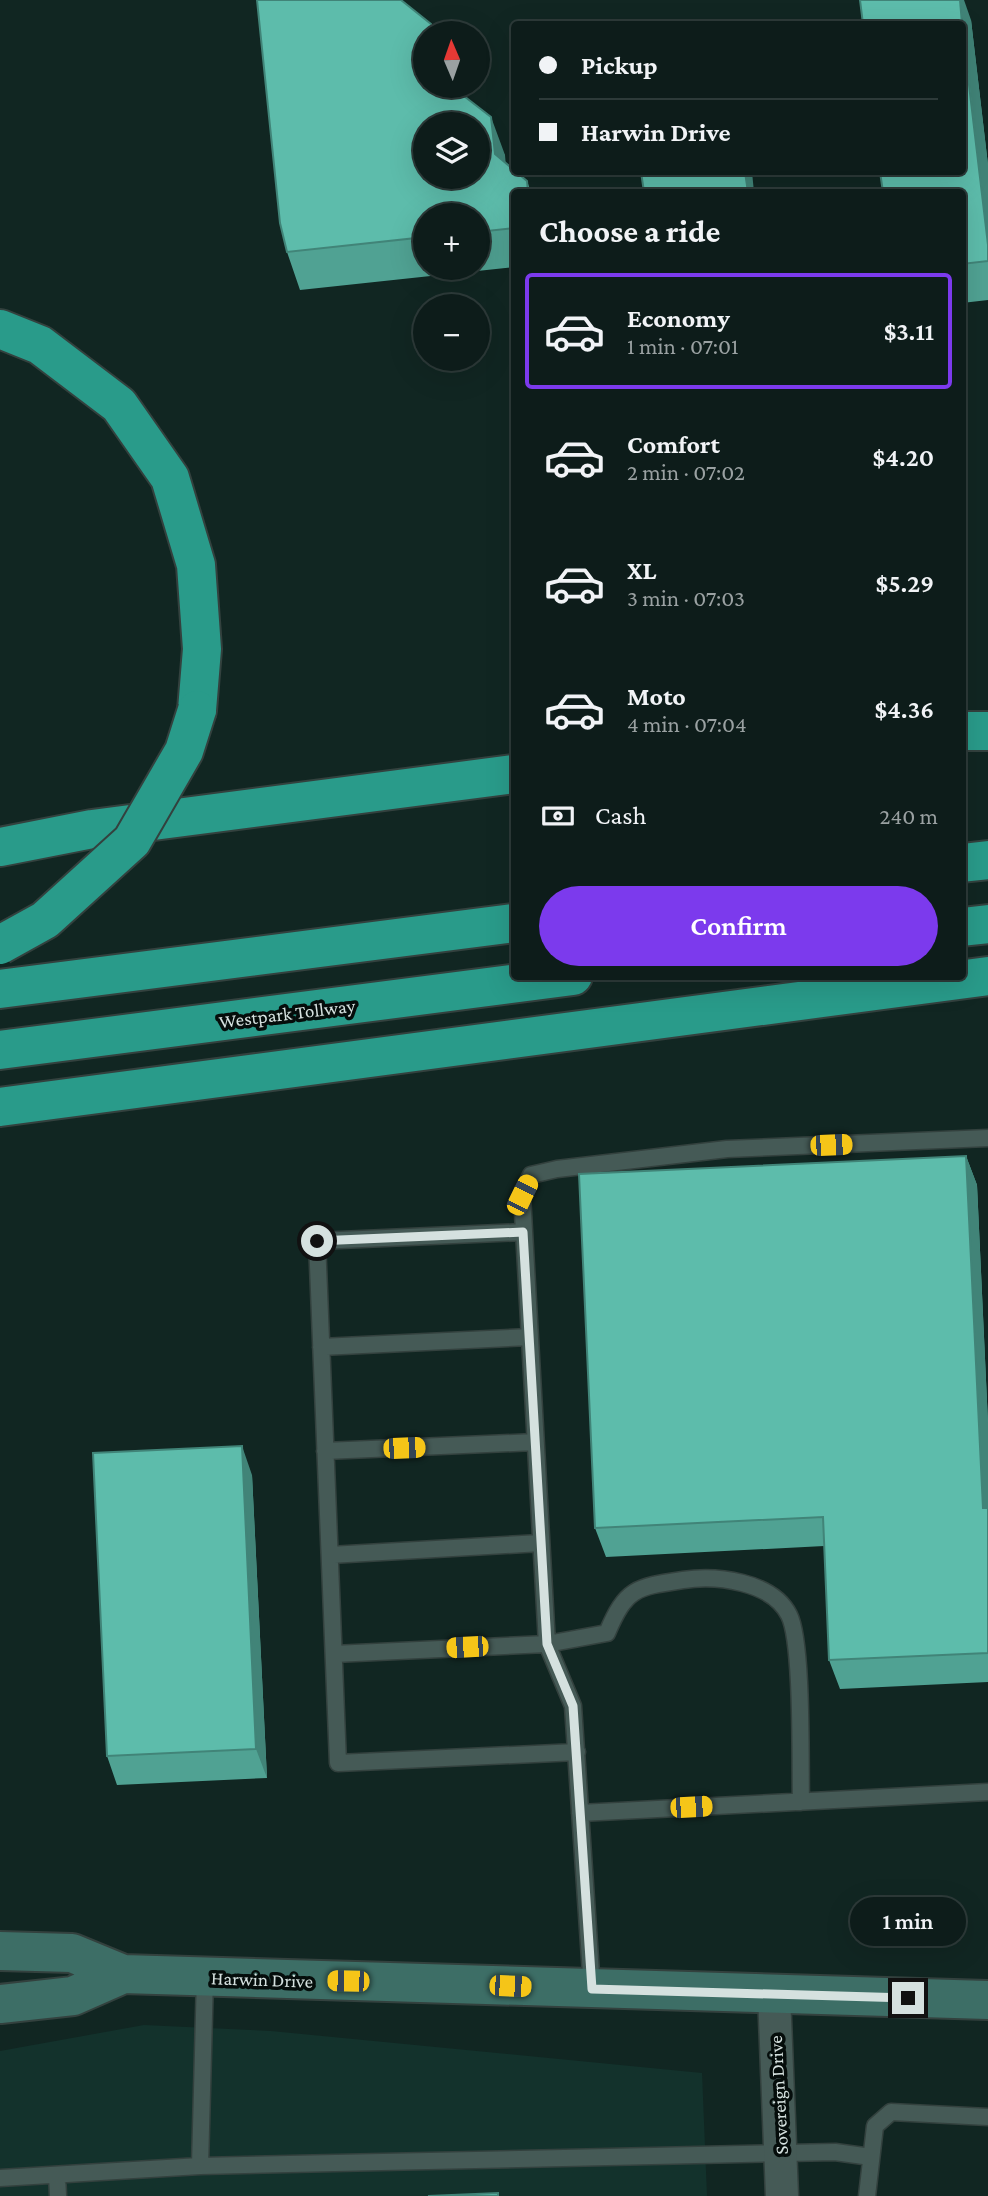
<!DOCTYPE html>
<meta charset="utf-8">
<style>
body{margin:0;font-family:"Crimson Pro",serif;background:#1b2927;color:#f1f3f6;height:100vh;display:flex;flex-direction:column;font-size:26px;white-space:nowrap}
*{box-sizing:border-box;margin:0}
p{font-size:23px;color:#9aa1a2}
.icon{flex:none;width:38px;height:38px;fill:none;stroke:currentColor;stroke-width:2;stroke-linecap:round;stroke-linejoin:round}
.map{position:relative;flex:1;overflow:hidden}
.panel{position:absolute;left:511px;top:189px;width:455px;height:791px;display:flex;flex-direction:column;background:#0d1c1a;border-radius:7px;box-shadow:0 7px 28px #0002,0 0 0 2px #2d3a39}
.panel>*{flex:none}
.hud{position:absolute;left:511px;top:21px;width:455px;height:154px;border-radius:7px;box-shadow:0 7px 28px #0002,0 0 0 2px #2d3a39;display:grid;align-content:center;height:154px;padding:0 28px;background:#0d1c1a}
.needle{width:46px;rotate:358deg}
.fabs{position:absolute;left:413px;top:21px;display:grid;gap:14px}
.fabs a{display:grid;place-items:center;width:77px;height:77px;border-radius:50%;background:#0d1c1a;box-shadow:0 7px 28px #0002,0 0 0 2px #2d3a39;font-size:35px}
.end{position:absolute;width:32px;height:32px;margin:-16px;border:9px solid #d5e1df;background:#111;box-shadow:0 0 0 4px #111}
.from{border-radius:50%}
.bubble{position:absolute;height:49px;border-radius:24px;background:#0d1c1a;box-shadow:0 7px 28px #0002,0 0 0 2px #2d3a39;font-size:23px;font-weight:600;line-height:49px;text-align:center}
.car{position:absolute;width:21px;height:42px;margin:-21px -10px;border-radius:9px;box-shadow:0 0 5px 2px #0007;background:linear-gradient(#f5c518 24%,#345 0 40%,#f5c518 0 76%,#345 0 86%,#f5c518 0)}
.hud b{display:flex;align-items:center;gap:24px;height:66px;font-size:26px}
.hud b+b{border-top:2px solid #2d3a39}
.hud i{width:18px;height:18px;background:#f1f3f6}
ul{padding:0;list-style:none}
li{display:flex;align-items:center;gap:21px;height:116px;margin:0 14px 10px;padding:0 14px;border:4px solid transparent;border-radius:7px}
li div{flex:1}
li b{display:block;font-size:26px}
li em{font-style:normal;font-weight:600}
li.on{border-color:#7c3aed}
li>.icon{width:63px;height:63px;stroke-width:1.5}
h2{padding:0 28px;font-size:32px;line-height:84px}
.pay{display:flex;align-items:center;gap:18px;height:77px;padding:0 28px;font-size:26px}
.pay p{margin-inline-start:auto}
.cta{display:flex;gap:14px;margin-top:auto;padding:14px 28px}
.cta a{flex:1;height:80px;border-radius:42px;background:#7c3aed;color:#fff;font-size:28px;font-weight:600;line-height:80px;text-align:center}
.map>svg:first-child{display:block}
</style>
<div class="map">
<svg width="988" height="2196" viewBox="0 0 988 2196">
<rect width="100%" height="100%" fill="#112622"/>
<path fill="#13322c" d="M 144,2025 L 271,2031 L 702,2073 L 707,2196 L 0,2196 L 0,2051 Z"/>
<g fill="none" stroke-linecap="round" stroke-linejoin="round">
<defs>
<path id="lane" d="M 523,1232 L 317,1241 L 338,1763 L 577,1752
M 321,1347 L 529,1337
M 325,1451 L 535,1442
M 330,1555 L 541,1543
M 334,1654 L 547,1644 L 607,1633 C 626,1588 636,1587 683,1580 C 716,1575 772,1581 789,1615 C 803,1642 800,1765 801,1802
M 580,1813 L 988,1792
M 592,1989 L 573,1706 L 547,1644 L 522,1195 L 531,1175 L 557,1169 L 727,1149 L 988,1138
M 200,2166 L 205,1977
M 57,2175 L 58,2196
M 0,2178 L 200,2166 L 835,2152 L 871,2157
M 867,2196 L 875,2126 L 891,2112 L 988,2117"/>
<path id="street" d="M 774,1994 L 782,2196"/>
<path id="secondary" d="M 0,1951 L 72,1953 L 123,1974 L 988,2000
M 0,2004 L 73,1996 L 123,1974"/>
<path id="highway" d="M 0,329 L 40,345 L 119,405 L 170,478 L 196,565 L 202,649 L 197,710
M 962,731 L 988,731
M 0,847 L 92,829 L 514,774
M 962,863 L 988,860
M 962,927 L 988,924
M 0,989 L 514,923
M 0,1050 L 573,976
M 0,1107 L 988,976"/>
</defs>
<use href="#lane" stroke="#33413e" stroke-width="19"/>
<use href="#street" stroke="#33413e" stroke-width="35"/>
<use href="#secondary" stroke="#33413e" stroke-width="42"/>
<use href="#highway" stroke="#33413e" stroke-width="42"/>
<use href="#lane" stroke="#455a56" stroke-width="16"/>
<use href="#street" stroke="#455a56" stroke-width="32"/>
<use href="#secondary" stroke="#3d6e66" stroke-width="38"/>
<use href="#highway" stroke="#299b8a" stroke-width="38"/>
<defs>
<path id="highway-bridge" d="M 0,945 L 45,920 L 132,841 L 184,751 L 197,710"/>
</defs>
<use href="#highway-bridge" stroke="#33413e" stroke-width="42" stroke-linecap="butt"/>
<use href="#highway-bridge" stroke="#299b8a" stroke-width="38"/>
</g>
<path fill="#50a293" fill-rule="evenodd" d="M 971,20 L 988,165 L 988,300 L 962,303 L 962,192 Z
M 425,86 L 505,155 L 505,163 L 527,181 L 531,192 L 514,192 L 514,267 L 300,290 L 287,252 ZM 425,215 L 478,215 L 478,268 L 425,268 Z
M 966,1156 L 977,1185 L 988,1423 L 988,1682 L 840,1689 L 829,1660 L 824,1546 L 606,1557 L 595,1528 Z
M 252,1475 L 267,1778 L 117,1785 L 107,1756 Z"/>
<path fill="#418478" d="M 960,0 L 964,0 L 971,20 L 988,165 L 988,245 Z
M 491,117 L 505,155 L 508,192 L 495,154 Z
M 745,172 L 752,172 L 754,192 L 748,192 Z
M 966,1156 L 977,1185 L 988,1423 L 988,1522 L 983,1508 Z
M 242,1446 L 252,1475 L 267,1778 L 256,1749 Z"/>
<path fill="#5dbcab" stroke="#418478" stroke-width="2" fill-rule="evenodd" d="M 257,0 L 401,0 L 431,24 L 432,33 L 425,33 L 425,86 L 451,86 L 491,117 L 495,154 L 527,181 L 528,192 L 514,192 L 514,228 L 478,232 L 478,215 L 425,215 L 425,237 L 287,252 L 280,223 ZM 425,124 L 478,124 L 478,177 L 425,177 Z
M 860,0 L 960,0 L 962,24 L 863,24 Z
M 962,26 L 988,245 L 988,261 L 962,264 L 962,192 L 883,192 L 880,172 L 962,172 Z
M 641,172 L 745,172 L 748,192 L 644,192 Z
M 966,1156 L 983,1508 L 988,1508 L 988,1653 L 829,1660 L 823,1517 L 595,1528 L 579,1174 Z
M 242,1446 L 256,1749 L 107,1756 L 93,1453 Z
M 498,2193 L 498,2196 L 428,2196 Z"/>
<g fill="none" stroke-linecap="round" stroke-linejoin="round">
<path stroke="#d5e1df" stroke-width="9" d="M 317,1241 L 523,1232 L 547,1644 L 573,1706 L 592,1989 L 908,1998"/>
</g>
<g text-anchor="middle" stroke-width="7" stroke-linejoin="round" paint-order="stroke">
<g font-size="19" fill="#d5e1df" stroke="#050d0b">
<text transform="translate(287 1013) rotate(-7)" y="7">Westpark Tollway</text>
<text transform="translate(262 1979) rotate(2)" y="7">Harwin Drive</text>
<text transform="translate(778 2095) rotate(-93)" y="7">Sovereign Drive</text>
</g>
</g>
</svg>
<div class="fabs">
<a><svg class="needle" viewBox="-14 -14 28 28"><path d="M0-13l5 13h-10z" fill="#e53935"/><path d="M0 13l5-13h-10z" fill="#9aa1a2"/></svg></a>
<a><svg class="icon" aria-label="layers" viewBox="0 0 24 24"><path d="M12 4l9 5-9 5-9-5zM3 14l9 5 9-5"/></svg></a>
<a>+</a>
<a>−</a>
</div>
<i class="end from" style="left:317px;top:1241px"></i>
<i class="end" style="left:908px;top:1998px"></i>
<div class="bubble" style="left:850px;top:1897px;width:116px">1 min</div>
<i class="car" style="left:831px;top:1145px;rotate:88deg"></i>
<i class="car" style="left:522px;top:1195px;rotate:26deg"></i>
<i class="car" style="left:404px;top:1448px;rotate:88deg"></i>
<i class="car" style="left:467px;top:1647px;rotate:267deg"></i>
<i class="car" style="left:691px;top:1807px;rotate:87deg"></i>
<i class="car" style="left:348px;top:1981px;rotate:271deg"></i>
<i class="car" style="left:510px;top:1986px;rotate:92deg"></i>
<div class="hud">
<b><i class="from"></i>Pickup</b>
<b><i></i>Harwin Drive</b>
</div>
<section class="panel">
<h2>Choose a ride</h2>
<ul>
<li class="on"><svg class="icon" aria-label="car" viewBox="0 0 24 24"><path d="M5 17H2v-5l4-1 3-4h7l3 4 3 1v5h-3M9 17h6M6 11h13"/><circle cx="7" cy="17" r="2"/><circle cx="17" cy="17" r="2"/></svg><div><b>Economy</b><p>1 min · 07:01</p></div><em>$3.11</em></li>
<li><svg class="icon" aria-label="car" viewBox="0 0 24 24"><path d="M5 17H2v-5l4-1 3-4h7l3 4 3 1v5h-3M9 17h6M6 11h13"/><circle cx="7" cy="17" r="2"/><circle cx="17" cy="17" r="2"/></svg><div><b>Comfort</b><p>2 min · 07:02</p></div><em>$4.20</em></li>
<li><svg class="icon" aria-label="car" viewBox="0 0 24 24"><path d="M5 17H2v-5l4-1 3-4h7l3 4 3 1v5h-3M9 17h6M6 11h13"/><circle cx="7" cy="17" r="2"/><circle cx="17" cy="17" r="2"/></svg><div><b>XL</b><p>3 min · 07:03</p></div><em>$5.29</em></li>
<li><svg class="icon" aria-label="car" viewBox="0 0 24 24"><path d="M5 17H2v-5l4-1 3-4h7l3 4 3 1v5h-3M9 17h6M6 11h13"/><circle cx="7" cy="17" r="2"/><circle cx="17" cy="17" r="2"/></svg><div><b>Moto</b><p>4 min · 07:04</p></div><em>$4.36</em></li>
</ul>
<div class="pay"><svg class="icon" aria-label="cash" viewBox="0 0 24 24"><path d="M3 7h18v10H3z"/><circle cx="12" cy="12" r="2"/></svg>Cash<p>240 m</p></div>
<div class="cta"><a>Confirm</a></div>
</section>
</div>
